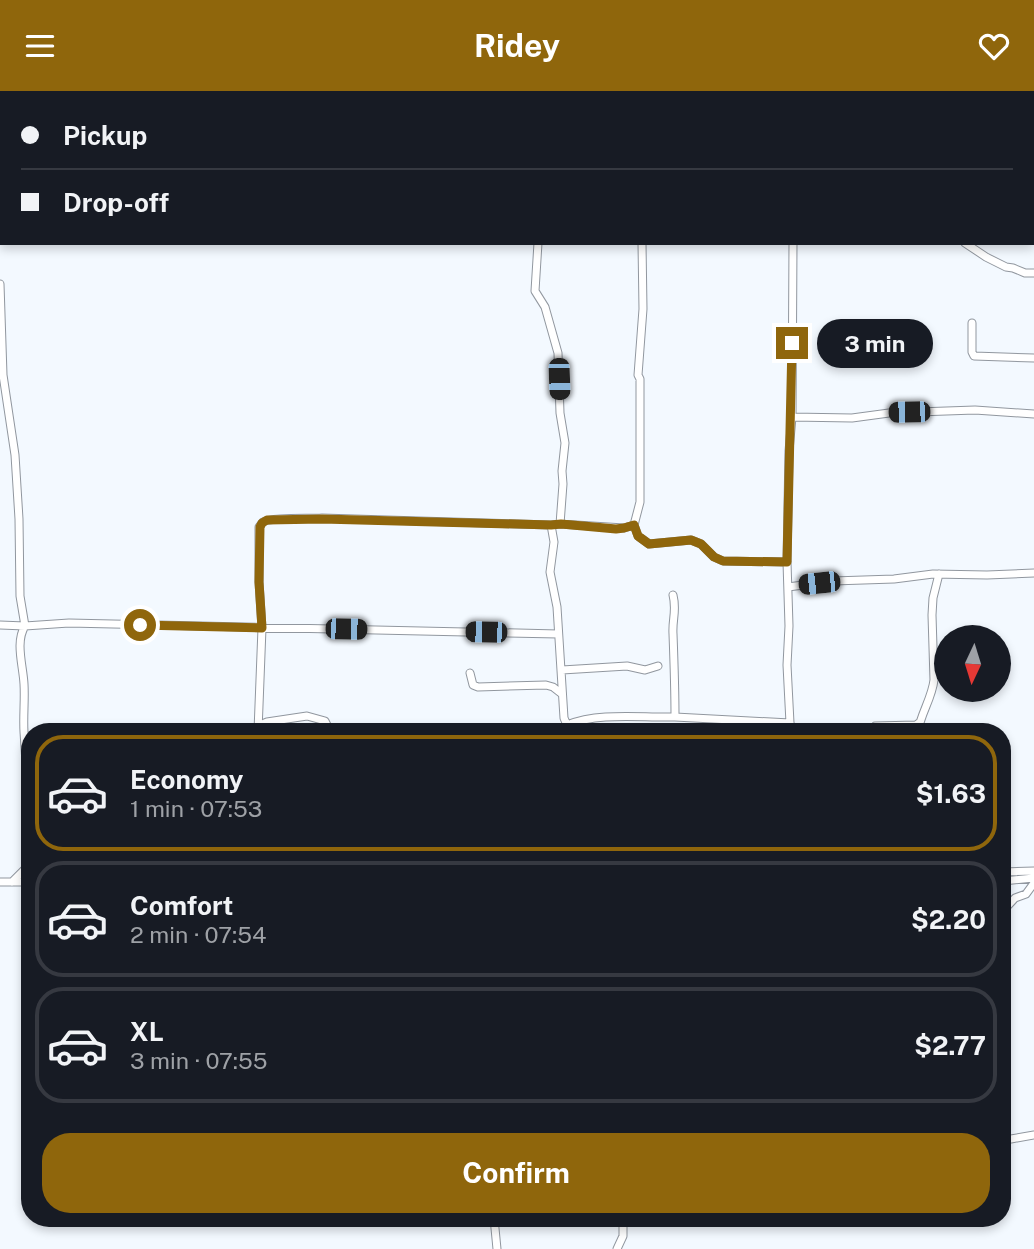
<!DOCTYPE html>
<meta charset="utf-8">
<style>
body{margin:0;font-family:"Public Sans",sans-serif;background:#20242c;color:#f1f3f6;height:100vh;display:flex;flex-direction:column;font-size:26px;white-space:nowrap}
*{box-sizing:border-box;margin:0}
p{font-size:23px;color:#9ea1a6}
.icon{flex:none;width:38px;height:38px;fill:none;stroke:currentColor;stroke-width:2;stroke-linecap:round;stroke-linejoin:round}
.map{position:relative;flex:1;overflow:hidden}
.sheet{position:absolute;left:21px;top:632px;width:990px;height:504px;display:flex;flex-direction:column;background:#171b24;border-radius:28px;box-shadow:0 4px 10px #0003}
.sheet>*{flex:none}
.guide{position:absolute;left:0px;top:0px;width:1034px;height:154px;box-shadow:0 4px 10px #0003;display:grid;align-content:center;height:154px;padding:0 21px;background:#171b24}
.needle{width:46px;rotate:184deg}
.fabs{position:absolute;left:934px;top:534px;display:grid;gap:14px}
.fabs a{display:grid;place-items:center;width:77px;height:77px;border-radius:50%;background:#171b24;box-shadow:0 4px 10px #0003;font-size:35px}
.end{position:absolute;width:32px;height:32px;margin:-16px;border:9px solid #8f660c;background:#fff;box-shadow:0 0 0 4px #fff}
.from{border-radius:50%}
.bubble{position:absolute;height:49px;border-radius:24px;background:#171b24;box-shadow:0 4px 10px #0003;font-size:23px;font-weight:700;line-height:49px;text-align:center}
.car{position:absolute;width:21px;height:42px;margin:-21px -10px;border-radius:9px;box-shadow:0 0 5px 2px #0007;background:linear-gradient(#222 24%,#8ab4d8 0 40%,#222 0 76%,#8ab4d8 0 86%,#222 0)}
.guide b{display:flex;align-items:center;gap:24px;height:66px;font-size:26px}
.guide b+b{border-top:2px solid #363941}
.guide i{width:18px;height:18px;background:#f1f3f6}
ul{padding:12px 0 0;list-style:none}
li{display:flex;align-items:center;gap:21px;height:116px;margin:0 14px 10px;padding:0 7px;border:4px solid #363941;border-radius:28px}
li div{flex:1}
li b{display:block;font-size:26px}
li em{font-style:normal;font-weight:700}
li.selected{border-color:#8f660c}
li>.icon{width:63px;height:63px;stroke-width:1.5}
.primary-button{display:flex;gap:14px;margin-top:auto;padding:14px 21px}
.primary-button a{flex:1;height:80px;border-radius:28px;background:#8f660c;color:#fff;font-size:28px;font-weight:700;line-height:80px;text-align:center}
header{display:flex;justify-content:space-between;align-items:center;height:91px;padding:0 21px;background:#8f660c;color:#fff;font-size:32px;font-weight:700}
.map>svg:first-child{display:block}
</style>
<header><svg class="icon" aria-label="menu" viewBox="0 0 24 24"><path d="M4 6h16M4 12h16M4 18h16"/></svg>Ridey<svg class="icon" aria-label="heart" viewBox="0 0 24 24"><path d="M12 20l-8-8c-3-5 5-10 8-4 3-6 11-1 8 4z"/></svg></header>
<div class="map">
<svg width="1034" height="1158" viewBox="0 0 1034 1158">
<rect width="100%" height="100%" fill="#f3f9ff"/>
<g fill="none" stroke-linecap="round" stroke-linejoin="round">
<defs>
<path id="minor" d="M 639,0 L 639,2
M 152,2 L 174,0
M 422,2 L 423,0
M 802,2 L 802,0
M 944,2 L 945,0
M 0,17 L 2,16
M 1032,29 L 1034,29
M 0,89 L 2,105
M 0,141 L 2,111
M 538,152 L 535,200 L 545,216 L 558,262 L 560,322 L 565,352 L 562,380 L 563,393 L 560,433 L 551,434 L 554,451 L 550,481 L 557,516 L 564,627 L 567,634 L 567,640
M 965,152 L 986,166 L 1006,176 L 1013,177 L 1025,182 L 1034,182
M 0,193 L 3,284 L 15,364 L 19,428 L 20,505 L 25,535 L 69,532 L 558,543
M 972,232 L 972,261 L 974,265 L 1034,267
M 792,326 L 852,327 L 889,322 L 975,319 L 1034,323
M 560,433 L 624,437 L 634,434 L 640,411 L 640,288 L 638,284 L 643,218 L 642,152
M 634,434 L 638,445 L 649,453 L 691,449 L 701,453 L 714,466 L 723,470 L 787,471
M 788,496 L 833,490 L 894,488 L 933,483 L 987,484 L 1034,482
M 673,504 C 677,520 672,528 673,543 C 674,570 675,598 675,626 L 790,632
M 0,534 L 25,535 C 15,551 23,574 24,593 C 25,609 23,625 24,641 C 27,686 30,730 28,775 L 12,791
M 562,579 L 627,575 L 645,579 L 658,575
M 470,582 L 473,594 L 478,596 L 546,594 L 553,596 L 562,603
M 567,634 C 600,621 640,627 675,626
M 875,635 L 916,634 L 920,631
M 246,640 L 267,631 L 307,625 L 325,630 L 330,640
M 258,640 L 262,537 L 259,491 L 259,436 C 261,434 262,432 263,431 C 271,426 311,428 322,427 L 551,434
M 793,640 L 790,632 L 787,574 L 789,535 L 787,471 L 789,360 L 792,326 L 793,152
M 918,640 C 921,622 932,607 934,589 L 932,524 L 933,507 L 939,483
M 1003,781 L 1034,780
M 1003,790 L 1034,787
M 0,791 L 30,791
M 1003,820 L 1015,807 L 1026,803 L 1034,792
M 1003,1048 L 1011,1048 L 1034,1044
M 494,1127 L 497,1158
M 617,1158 L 623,1145 L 623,1127"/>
</defs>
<use href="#minor" stroke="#91979f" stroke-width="9"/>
<use href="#minor" stroke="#fff" stroke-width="7"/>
</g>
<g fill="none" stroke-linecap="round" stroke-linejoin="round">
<path stroke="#8f660c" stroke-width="9" d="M 140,534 L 262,537 L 259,491 L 260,436 L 262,432 L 267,429 L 322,428 L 551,434 L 561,433 L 616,438 L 624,437 L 634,434 L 638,445 L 649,453 L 691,449 L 701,453 L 714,466 L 723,470 L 787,471 L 792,252"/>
</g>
</svg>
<div class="fabs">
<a><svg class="needle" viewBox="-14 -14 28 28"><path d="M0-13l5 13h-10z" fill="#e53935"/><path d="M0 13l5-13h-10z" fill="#9ea1a6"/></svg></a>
</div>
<i class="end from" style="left:140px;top:534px"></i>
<i class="end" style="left:792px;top:252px"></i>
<div class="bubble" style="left:817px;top:228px;width:116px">3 min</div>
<i class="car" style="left:559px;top:288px;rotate:178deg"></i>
<i class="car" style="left:909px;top:321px;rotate:269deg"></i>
<i class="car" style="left:819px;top:492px;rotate:264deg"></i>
<i class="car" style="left:346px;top:538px;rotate:91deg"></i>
<i class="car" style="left:486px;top:541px;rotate:271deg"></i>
<div class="guide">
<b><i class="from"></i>Pickup</b>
<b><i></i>Drop-off</b>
</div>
<section class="sheet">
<ul>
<li class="selected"><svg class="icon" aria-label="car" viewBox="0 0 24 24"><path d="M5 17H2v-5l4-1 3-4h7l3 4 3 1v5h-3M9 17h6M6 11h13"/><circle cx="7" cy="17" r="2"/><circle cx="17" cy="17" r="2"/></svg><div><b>Economy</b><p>1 min · 07:53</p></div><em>$1.63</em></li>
<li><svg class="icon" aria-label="car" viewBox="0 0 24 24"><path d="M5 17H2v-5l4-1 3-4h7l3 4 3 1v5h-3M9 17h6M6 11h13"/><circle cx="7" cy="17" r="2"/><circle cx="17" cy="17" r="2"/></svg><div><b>Comfort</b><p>2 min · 07:54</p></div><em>$2.20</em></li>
<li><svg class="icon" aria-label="car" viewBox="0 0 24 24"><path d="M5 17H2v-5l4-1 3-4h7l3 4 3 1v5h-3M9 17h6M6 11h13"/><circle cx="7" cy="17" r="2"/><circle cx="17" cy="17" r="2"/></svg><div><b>XL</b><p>3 min · 07:55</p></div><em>$2.77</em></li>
</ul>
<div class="primary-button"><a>Confirm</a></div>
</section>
</div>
